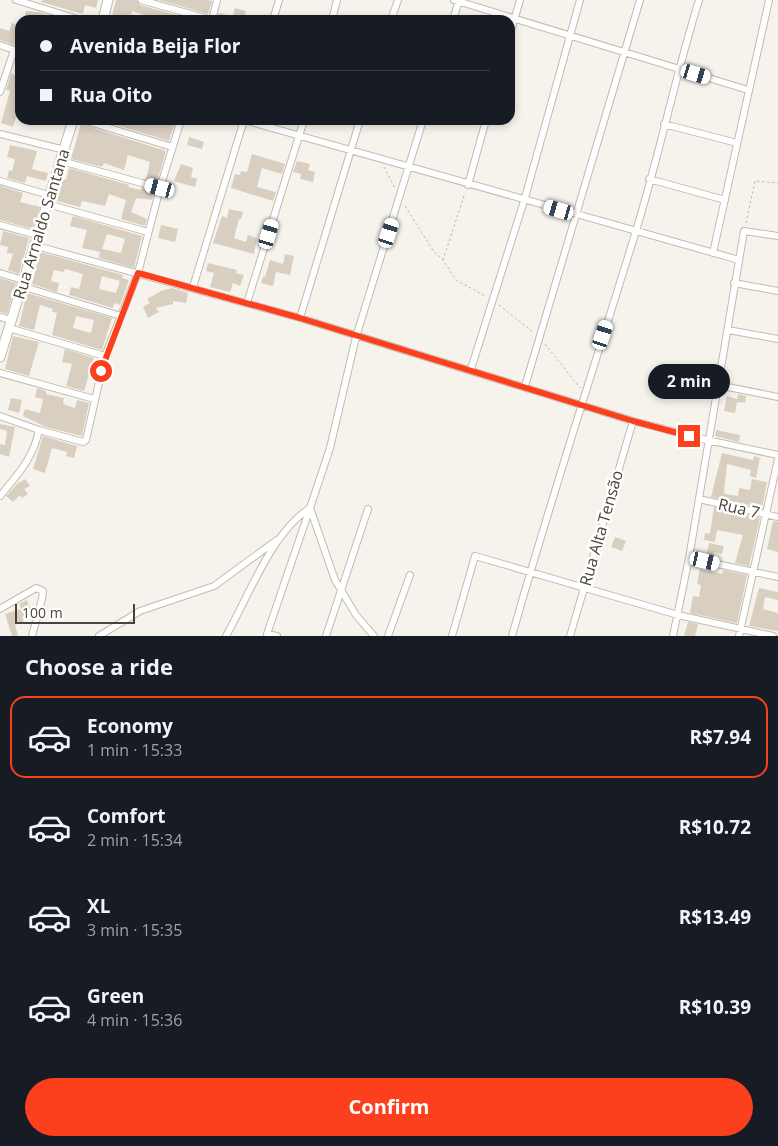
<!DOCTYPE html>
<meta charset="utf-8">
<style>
body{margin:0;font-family:"Open Sans",sans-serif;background:#20242c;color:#f1f3f6;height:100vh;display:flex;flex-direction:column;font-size:19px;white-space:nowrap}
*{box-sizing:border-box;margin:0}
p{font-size:16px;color:#9ea1a6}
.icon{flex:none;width:28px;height:28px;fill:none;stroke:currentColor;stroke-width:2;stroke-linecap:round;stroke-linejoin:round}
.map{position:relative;height:636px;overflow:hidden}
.side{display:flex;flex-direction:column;background:#171b24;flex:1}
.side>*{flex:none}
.banner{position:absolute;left:15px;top:15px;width:500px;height:110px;border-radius:15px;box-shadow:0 2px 8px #0003;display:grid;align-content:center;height:110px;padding:0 25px;background:#171b24}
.scale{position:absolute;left:15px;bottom:12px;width:120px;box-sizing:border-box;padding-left:5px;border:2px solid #4b4439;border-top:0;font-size:14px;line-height:18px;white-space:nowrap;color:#4b4439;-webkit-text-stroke:4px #fff;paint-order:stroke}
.end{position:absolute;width:22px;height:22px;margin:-11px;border:6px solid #fc3f1d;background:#fff;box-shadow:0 0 0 2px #fff}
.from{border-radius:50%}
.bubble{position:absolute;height:35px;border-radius:18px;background:#171b24;box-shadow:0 2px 8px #0003;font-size:16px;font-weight:700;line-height:35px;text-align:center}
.car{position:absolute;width:15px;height:30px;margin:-15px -8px;border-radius:6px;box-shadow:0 0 4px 1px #0007;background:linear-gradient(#fff 24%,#345 0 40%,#fff 0 76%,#345 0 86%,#fff 0)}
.banner b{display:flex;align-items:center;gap:18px;height:48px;font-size:19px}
.banner b+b{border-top:1px solid #363941}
.banner i{width:12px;height:12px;background:#f1f3f6}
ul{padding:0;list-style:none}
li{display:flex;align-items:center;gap:15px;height:82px;margin:0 10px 8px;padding:0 15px;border:2px solid transparent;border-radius:15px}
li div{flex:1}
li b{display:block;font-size:19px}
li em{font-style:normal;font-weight:700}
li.active{border-color:#fc3f1d}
li>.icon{width:45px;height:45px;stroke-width:1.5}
h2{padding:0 25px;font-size:22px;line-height:60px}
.button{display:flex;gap:10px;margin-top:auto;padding:10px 25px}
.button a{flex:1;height:58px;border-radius:30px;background:#fc3f1d;color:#fff;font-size:20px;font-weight:700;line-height:58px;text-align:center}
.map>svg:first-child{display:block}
</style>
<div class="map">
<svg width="778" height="636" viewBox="0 0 778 636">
<rect width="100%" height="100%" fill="#f6f3ec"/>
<path fill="#d8cfc1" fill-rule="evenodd" d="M 42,0 L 98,0 L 96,8 L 85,5 L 83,14 L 41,2 Z
M 116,0 L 136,0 L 140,5 L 194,20 L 143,20 L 144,15 L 132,11 L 130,20 L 111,20 Z
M 159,0 L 208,0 L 212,1 L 208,14 Z
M 235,8 L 246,11 L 244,18 L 217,20 L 219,13 L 233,16 Z
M 26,11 L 38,12 L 62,19 L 24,20 Z
M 12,23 L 20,26 L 20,47 L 0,40 L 0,28 L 9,31 Z
M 18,63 L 20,106 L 13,127 L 1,123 L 10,91 L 6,90 L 9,80 L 11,73 L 15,75 Z
M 100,120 L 128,120 L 141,123 L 142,120 L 153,122 L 153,120 L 176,120 L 169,141 Z
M 81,124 L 166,151 L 157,182 L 146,179 L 150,162 L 128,155 L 124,170 L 104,163 L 102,167 L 71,159 Z
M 189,137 L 204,142 L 202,149 L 187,145 Z
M 10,145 L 37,151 L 32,169 L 48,173 L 46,181 L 27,176 L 25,183 L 7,178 L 9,170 L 12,171 L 15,159 L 7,157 Z
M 252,154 L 285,164 L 282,174 L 262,168 L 257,187 L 276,192 L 273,201 L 231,188 L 235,174 L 240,175 L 241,171 L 247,172 Z
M 297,161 L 310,164 L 308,170 L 315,172 L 313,182 L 300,179 L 301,174 L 293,172 Z
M 181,164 L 193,168 L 191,177 L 197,179 L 195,187 L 174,181 Z
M 69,168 L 129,185 L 128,187 L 141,190 L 142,188 L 154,192 L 152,200 L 136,198 L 131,212 L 147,219 L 145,226 L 121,219 L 126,200 L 109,194 L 105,206 L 82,201 L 80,207 L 57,201 L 63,179 L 66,180 Z
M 0,186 L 23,193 L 20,202 L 40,207 L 33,229 L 0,220 Z
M 229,209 L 243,212 L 241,219 L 239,219 L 234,238 L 246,242 L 248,235 L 257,238 L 254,254 L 213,243 L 222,216 L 227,218 Z
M 73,216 L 142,236 L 134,268 L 99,258 L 100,252 L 82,248 L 87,230 L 70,226 ZM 107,234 L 125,239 L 121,253 L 102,249 Z
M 161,225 L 178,229 L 175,242 L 158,238 Z
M 3,231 L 29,238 L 19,274 L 8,270 L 13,254 L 7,253 L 8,247 L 0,245 Z
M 40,252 L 123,275 L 122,278 L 129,280 L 120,305 L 114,303 L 113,308 L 69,295 L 71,287 L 79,289 L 83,274 L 65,269 L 64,272 L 54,270 L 51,281 L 59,283 L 57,292 L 32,284 ZM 102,276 L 120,281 L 116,293 L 99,289 Z
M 285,254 L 294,256 L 290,275 L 276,272 L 273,286 L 261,283 L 263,277 L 265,277 L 270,260 L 283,264 Z
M 208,263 L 237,270 L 236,273 L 244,275 L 240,286 L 233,283 L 230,292 L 210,287 L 214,273 L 206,271 Z
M 0,278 L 16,283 L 7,314 L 0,312 Z
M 172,288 L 188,293 L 186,303 L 173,301 L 173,304 L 156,308 L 159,312 L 148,318 L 143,307 L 150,303 L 147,299 L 161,291 Z
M 27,293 L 112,318 L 102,350 L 52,335 L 57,313 L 52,312 L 53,309 L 40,305 L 34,330 L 19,326 ZM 76,316 L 94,320 L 91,333 L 73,328 Z
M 13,336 L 39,342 L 29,376 L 5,369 Z
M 65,349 L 94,358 L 84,391 L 66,386 L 72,364 L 62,362 Z
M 37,388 L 46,391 L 46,394 L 64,398 L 63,404 L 75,408 L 77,400 L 89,403 L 82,436 L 46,427 L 23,416 L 25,409 L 40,413 L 43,399 L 35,397 Z
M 738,394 L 746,396 L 745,403 L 737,402 L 735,413 L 724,411 L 727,396 L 737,399 Z
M 11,398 L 22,400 L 19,413 L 8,410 Z
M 0,424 L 15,427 L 9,457 L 0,454 L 0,444 L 5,445 L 7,431 L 0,429 Z
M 716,430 L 740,435 L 739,442 L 715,436 Z
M 43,436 L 77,446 L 74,458 L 66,456 L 67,452 L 52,448 L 45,473 L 33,469 Z
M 722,453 L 753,460 L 754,456 L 760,458 L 756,478 L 750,476 L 751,470 L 727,464 L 724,491 L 725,494 L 738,496 L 739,488 L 750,490 L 752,479 L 767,482 L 762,508 L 711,497 Z
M 25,479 L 30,486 L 24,489 L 28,494 L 22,498 L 20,495 L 13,502 L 6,496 L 17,484 Z
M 714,507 L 760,518 L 749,566 L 735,563 L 743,535 L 717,530 L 715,542 L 704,540 L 705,533 L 710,534 Z
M 773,521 L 778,522 L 778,552 L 767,549 Z
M 615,537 L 626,541 L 622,551 L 611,547 Z
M 709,543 L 724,546 L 722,554 L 714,552 L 713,558 L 706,556 Z
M 700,569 L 722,574 L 723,570 L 747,575 L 737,623 L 690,613 L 693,596 L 699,597 L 701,585 L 697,584 Z
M 759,588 L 778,592 L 778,600 L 765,597 L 763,609 L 778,613 L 778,631 L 749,626 Z
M 27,600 L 32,612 L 22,617 L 24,621 L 15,625 L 18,636 L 12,636 L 5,614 L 21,609 L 19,604 Z
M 688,622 L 698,624 L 695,636 L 684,636 Z"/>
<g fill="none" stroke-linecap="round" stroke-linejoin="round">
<defs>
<path id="minor" d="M 16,0 L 81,20
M 141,0 L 212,20 L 217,0
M 454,0 L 748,90
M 273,20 L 279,0
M 332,20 L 337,0
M 391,20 L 398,0
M 453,20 L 459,0
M 510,34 L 520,0
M 0,45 L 20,52
M 0,92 L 14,50
M 83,120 L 172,147
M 244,120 L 739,260
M 664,124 L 737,143
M 0,134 L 65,150
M 61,161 L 160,188
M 649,179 L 725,200
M 0,181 L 49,195
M 468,185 L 486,120
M 47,204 L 148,232
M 0,225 L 37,235
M 33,245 L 300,318 L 633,421 L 707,440 L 778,455
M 713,253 L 769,0
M 0,273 L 23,280
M 734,283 L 778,291
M 21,286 L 121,316
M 193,287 L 244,120
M 247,303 L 304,120
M 0,317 L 11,320
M 300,318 L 360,120
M 9,328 L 105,356
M 728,330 L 778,339
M 471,369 L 524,201 L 580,0
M 0,373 L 94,399
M 718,385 L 778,397
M 525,386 L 640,0
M 0,416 L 39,430 L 83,442 L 86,440 L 105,356 L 138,273 L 160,188 L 181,120
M 0,496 C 18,474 33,459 39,430
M 699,499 L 778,517
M 689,558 L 778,577
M 0,609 L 36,588 L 43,591 L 42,599 L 32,636
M 99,636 L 140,611 L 214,586 L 277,540
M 226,636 C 249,596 271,533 310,508
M 277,636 L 267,634 L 310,508
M 326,636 L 368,509
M 374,636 L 356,615 L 335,580 L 310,508 L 330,448 L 356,337 L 423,120
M 388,636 L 410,575
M 452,636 L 475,556 L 678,615 L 773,636
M 512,636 C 550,501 594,368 635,234 C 659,157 675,77 699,0
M 570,636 L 633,421
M 673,636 L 689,558 L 744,231 L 778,236
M 739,636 L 778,459"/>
<path id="tertiary" d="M 103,20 L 108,0
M 0,357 L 73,120"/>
</defs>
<use href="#minor" stroke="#c2bbae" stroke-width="8"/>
<use href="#tertiary" stroke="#c2bbae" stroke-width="11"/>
<path stroke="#c4b79f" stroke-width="1" stroke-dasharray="2.5 2.5" stroke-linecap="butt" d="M 384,167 L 395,188
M 405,206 L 434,252 L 443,260 L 456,280 L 485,296
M 746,223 L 755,181 L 778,183
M 443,260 L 465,193
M 499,305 L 533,332
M 545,344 L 580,388"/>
<use href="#minor" stroke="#fff" stroke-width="6"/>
<use href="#tertiary" stroke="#fff" stroke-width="9"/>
</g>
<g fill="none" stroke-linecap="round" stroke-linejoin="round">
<path stroke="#fc3f1d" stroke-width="6" d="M 101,371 L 138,273 L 300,318 L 633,421 L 689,436"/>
</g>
<g text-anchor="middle" stroke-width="5" stroke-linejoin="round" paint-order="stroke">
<g font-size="16" fill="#4b4439" stroke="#fff">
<text transform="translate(41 224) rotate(-73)" y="6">Rua Arnaldo Santana</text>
<text transform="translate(739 508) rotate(13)" y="6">Rua 7</text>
<text transform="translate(601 528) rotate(-74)" y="6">Rua Alta Tensão</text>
</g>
</g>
</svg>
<div class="scale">100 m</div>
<i class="end from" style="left:101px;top:371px"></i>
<i class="end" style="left:689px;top:436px"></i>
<div class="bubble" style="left:648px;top:364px;width:82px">2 min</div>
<i class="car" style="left:696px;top:74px;rotate:107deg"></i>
<i class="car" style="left:160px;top:188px;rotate:285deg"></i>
<i class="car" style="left:559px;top:210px;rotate:286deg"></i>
<i class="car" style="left:389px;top:233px;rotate:18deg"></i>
<i class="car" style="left:269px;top:234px;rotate:17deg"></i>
<i class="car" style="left:603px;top:335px;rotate:18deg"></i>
<i class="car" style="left:705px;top:561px;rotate:103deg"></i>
<div class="banner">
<b><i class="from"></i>Avenida Beija Flor</b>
<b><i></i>Rua Oito</b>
</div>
</div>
<section class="side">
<h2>Choose a ride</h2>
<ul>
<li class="active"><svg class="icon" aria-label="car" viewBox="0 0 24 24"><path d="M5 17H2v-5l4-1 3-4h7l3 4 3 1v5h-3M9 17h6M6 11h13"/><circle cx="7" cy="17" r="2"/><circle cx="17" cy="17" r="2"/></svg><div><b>Economy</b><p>1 min · 15:33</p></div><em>R$7.94</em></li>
<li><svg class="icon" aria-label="car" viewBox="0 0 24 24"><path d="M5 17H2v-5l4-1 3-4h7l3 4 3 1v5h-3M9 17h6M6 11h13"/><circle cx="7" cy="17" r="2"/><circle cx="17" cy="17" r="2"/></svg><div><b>Comfort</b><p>2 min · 15:34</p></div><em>R$10.72</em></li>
<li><svg class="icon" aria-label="car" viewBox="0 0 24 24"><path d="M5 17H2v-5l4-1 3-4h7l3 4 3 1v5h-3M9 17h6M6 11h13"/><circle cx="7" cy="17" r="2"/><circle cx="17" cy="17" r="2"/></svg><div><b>XL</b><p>3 min · 15:35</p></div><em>R$13.49</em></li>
<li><svg class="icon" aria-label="car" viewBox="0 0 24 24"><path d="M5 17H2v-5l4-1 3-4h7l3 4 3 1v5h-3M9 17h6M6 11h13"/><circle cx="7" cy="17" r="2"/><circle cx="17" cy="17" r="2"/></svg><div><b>Green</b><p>4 min · 15:36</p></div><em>R$10.39</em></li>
</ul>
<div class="button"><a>Confirm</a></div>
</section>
